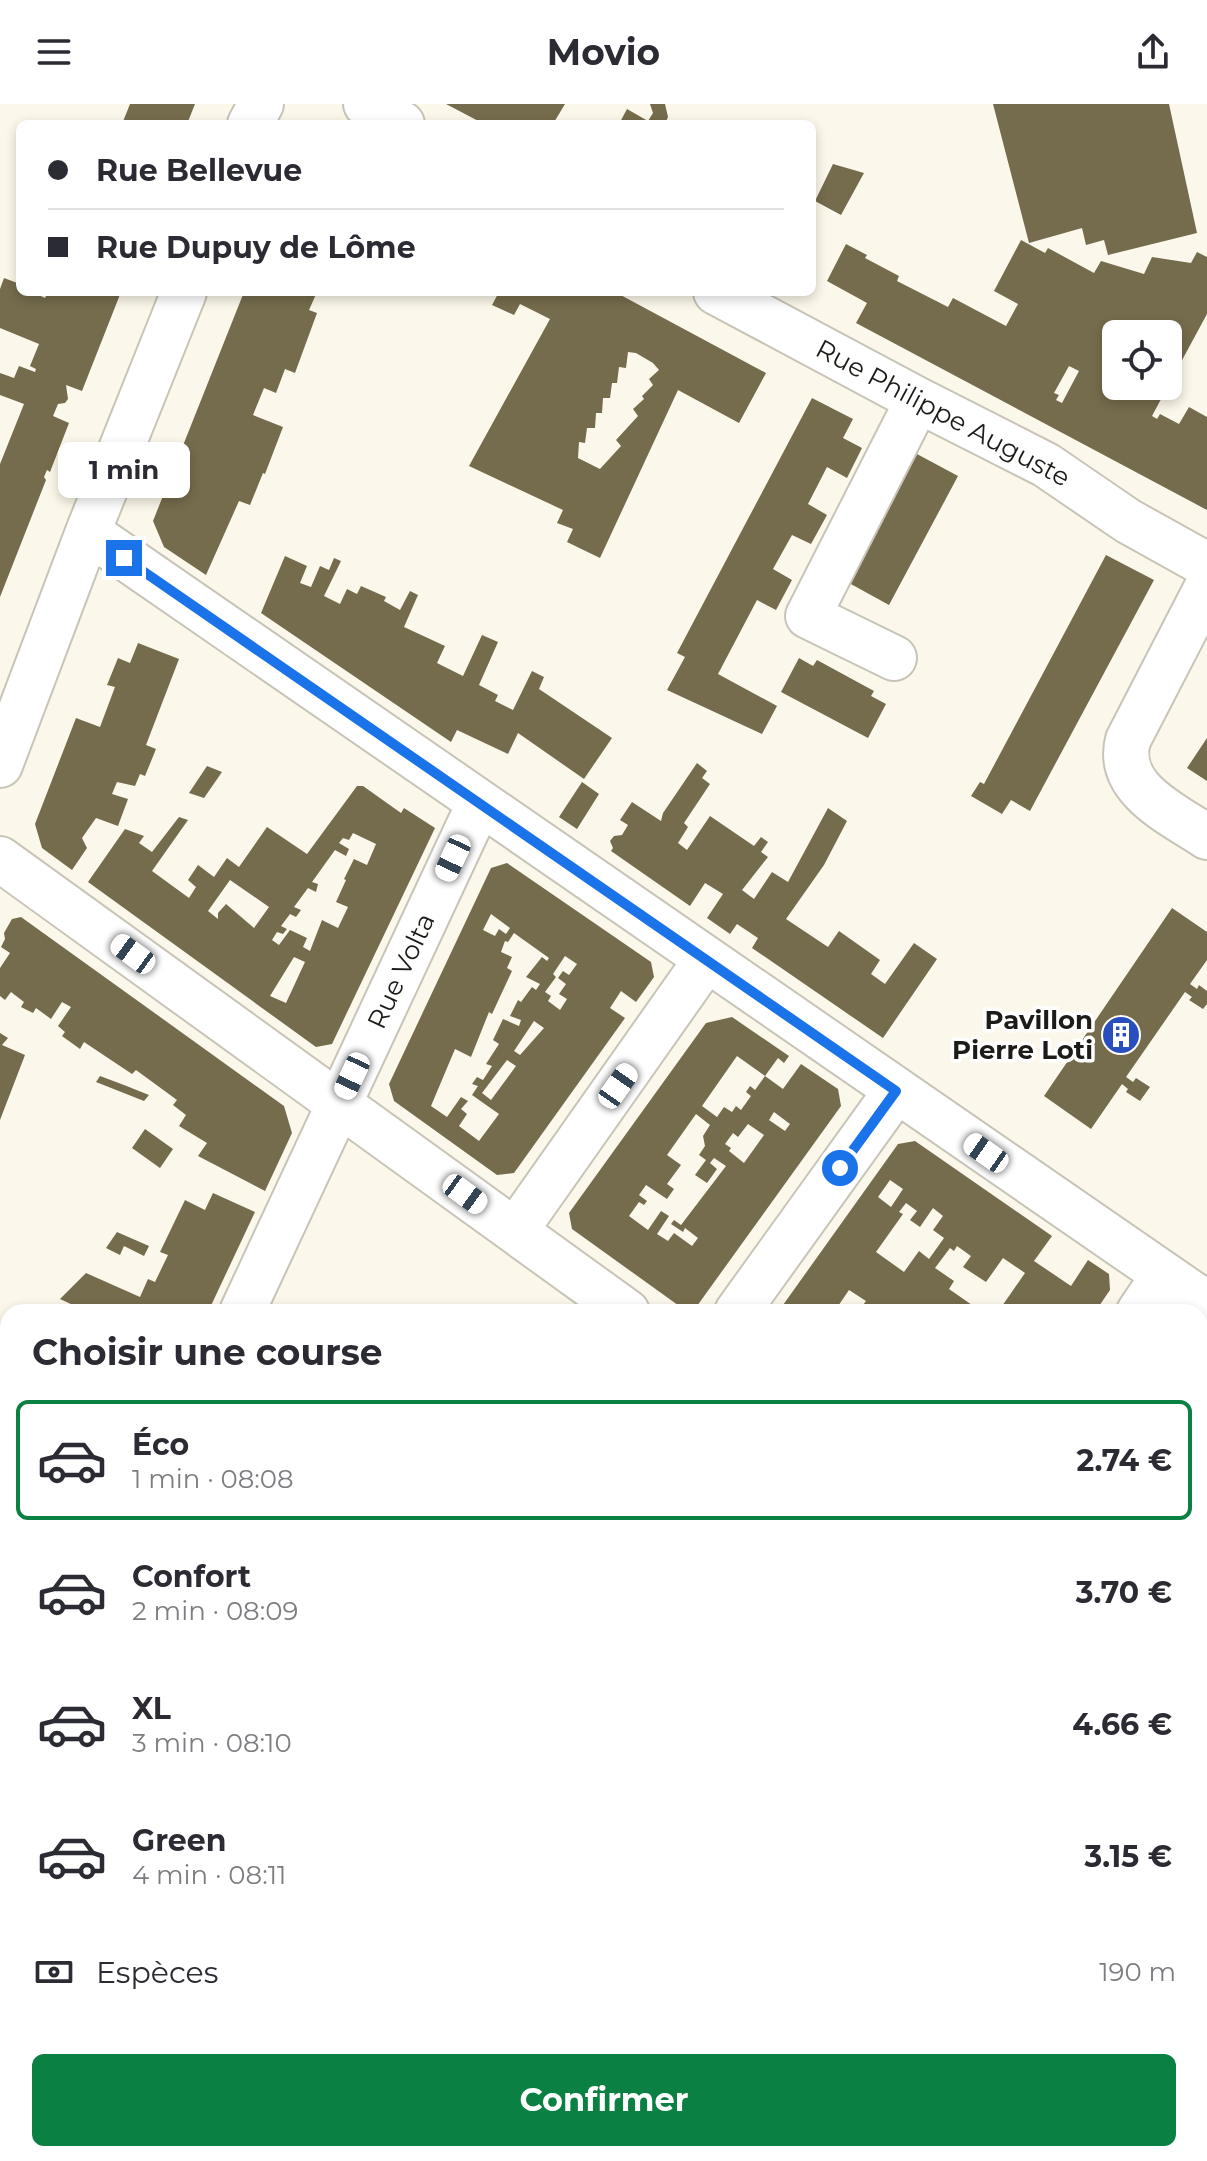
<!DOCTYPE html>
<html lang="fr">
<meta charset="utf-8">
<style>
body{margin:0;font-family:Montserrat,sans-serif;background:#f7f7f7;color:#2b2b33;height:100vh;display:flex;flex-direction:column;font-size:30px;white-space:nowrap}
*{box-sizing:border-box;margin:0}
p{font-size:26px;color:#7c7c81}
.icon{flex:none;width:44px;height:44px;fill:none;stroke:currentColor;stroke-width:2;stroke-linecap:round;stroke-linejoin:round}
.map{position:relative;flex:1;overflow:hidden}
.sheet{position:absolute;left:0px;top:1200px;width:1208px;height:858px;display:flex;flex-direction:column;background:#fff;border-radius:24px 24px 0 0;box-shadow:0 4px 12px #0003}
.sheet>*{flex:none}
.banner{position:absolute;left:16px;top:16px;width:800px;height:176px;border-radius:12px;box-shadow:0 4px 12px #0003;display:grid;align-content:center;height:176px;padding:0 32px;background:#fff}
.tools{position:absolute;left:1102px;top:216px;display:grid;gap:16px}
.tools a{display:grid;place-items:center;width:80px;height:80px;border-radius:12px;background:#fff;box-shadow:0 4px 12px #0003;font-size:40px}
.end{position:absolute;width:36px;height:36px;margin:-18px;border:10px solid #1a73e8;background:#fff;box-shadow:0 0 0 4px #fff}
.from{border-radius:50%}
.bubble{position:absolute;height:56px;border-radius:12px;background:#fff;box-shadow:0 4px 12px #0003;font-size:26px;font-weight:700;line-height:56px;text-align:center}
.car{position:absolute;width:24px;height:48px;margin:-24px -12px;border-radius:10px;box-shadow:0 0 6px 2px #0007;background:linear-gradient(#fff 24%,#345 0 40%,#fff 0 76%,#345 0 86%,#fff 0)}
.banner b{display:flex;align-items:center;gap:28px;height:76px;font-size:30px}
.banner b+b{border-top:2px solid #e1e1e2}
.banner i{width:20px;height:20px;background:#2b2b33}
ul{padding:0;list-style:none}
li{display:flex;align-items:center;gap:24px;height:120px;margin:0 16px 12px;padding:0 16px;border:4px solid transparent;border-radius:12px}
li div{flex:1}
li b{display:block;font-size:30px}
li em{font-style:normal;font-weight:700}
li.on{border-color:#0b8043}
li>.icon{width:72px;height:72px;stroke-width:1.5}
h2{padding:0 32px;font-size:36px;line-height:96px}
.pay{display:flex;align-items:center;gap:20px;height:88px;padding:0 32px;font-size:30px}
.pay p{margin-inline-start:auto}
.primary-button{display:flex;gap:16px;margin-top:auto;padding:16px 32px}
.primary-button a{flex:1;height:92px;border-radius:12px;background:#0b8043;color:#fff;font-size:32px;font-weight:700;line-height:92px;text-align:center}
header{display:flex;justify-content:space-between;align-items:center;height:104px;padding:0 32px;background:#fff;font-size:36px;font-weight:700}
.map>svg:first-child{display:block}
</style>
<header><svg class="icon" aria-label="menu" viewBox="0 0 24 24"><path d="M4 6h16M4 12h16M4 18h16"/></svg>Movio<svg class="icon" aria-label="share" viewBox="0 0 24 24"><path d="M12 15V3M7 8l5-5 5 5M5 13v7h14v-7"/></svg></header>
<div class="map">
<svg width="1207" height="2057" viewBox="0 0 1207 2057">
<rect width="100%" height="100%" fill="#fbf7ea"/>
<path fill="#756c4d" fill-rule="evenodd" d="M 130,0 L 195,0 L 187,20 L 122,20 Z
M 446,0 L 565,0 L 553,20 L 484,20 Z
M 650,0 L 665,0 L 668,13 L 665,20 L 619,20 L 627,5 L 648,17 L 653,9 Z
M 993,0 L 1169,0 L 1197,129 L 1108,151 L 1104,136 L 1086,141 L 1082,124 L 1029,139 Z
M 833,60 L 864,69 L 841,111 L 815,97 Z
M 1021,136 L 1045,149 L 1048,144 L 1094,169 L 1101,157 L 1144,170 L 1152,153 L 1191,159 L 1197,148 L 1207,153 L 1207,210 L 1168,282 L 1168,230 L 1116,230 L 1116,282 L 1168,282 L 1152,312 L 1157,315 L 1160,310 L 1179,320 L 1189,303 L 1207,313 L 1207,406 L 856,219 L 867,199 L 827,177 L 846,140 L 867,151 L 865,154 L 899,172 L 897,177 L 948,203 L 953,194 L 1006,222 L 1018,200 L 994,187 ZM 1069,262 L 1079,267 L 1062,299 L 1056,296 L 1059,291 L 1054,289 Z
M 4,174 L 20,180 L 20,188 L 32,188 L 45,194 L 48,188 L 121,188 L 82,287 L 66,281 L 68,295 L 65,299 L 58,300 L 53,312 L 69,319 L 50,368 L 47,366 L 44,373 L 46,376 L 0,493 L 0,360 L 24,300 L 0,291 L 0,269 L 14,274 L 19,262 L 35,268 L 36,265 L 30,262 L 39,240 L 0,224 L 0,185 Z
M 244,188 L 317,188 L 309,206 L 317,209 L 295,269 L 285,265 L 276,289 L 264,284 L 253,311 L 283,323 L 265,370 L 263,369 L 250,401 L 239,397 L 206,471 L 164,443 L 153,417 Z
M 499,188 L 615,188 L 766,269 L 739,319 L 678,286 L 600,454 L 567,438 L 573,425 L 557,419 L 563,406 L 469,362 L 550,215 L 520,200 L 514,211 L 492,201 ZM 628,248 L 636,249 L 653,259 L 659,266 L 649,275 L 653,281 L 642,292 L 644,295 L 633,305 L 638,312 L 616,336 L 621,342 L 600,365 L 578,354 L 579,338 L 585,339 L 587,324 L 595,324 L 596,309 L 602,309 L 603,294 L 610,294 L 612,279 L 617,279 L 619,263 L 626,264 Z
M 812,294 L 853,315 L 843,334 L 862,344 L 847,374 L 827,363 L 808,400 L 827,411 L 811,440 L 792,431 L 773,465 L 792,476 L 776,506 L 757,496 L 718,570 L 777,602 L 762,630 L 667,586 L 685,553 L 677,549 Z
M 917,350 L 958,372 L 889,501 L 849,479 Z
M 1106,451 L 1154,476 L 1030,707 L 1011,696 L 1002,710 L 971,692 L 980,678 L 984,680 Z
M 285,452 L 307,462 L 300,479 L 311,483 L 320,462 L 329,466 L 334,454 L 341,457 L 324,492 L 340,500 L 347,485 L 357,490 L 361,482 L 386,493 L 384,497 L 400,506 L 410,487 L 418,491 L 404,523 L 445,542 L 437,559 L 463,572 L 482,531 L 498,538 L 479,581 L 498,591 L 495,597 L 513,606 L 532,567 L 544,573 L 539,585 L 612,634 L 584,675 L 518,629 L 508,650 L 457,626 L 451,638 L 261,509 Z
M 138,539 L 179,555 L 146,641 L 156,645 L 145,672 L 140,670 L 135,682 L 117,678 L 112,690 L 128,695 L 118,722 L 96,714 L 82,734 L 87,744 L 72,766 L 42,744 L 35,720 L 76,614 L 100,623 L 115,583 L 107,581 L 118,554 L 130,559 Z
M 799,554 L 813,562 L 817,556 L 874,587 L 871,592 L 886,600 L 868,634 L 781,588 Z
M 1207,634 L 1207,677 L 1187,664 Z
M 697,659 L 707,667 L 702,674 L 710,680 L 684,719 L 688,723 L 678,739 L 687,746 L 710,712 L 754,742 L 761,733 L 768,738 L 761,748 L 768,753 L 742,786 L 754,795 L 772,768 L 788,778 L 828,704 L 847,717 L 824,761 L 786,815 L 828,843 L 839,827 L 880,856 L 871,870 L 885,880 L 914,839 L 937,855 L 883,934 L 752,844 L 758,834 L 737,820 L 730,830 L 707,814 L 723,790 L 705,779 L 690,802 L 611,747 L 613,744 L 610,737 L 614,732 L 622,731 L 628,721 L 620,716 L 632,698 L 661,717 L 663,709 Z
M 207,662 L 222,668 L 204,694 L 189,689 Z
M 582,678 L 599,690 L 577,725 L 559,713 Z
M 357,682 L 363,682 L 401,709 L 404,704 L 435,724 L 332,940 L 316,943 L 88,778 L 125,725 L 144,732 L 139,739 L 152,748 L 179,713 L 188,716 L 152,767 L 189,794 L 196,783 L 188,776 L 198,761 L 214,773 L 227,754 L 239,763 L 267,723 L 307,750 ZM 353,729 L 376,740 L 367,761 L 354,755 L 344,775 L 346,776 L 336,798 L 348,803 L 338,824 L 322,816 L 310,847 L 303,843 L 307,834 L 290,826 L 279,841 L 272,836 L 277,828 L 283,830 L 287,825 L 281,822 L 290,810 L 296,813 L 301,806 L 294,803 L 308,784 L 316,788 L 318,780 L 312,778 L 335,746 L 346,752 L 349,745 L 339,739 L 343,734 L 349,736 ZM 230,776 L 269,803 L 254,824 L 226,800 L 218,809 L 218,815 L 208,807 ZM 294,853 L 305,858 L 286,899 L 270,892 Z
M 507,759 L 651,858 L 654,873 L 636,898 L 621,887 L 610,904 L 625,914 L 514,1069 L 497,1071 L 394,997 L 389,980 L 491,764 ZM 491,810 L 510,824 L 506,830 L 499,825 L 495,832 L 483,826 ZM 514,829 L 549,854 L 547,857 L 542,853 L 526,873 L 540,880 L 536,886 L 532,883 L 521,898 L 518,896 L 510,912 L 521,916 L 519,922 L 503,915 L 493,936 L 499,940 L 486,960 L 492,962 L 483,976 L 477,973 L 472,980 L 478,982 L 472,991 L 499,1010 L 479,1037 L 459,1022 L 467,1010 L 461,1005 L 468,997 L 461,993 L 447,1013 L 431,1002 L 455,945 L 471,953 L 489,908 L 492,910 L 512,867 L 507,864 L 512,853 L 501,848 L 505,837 L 508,838 ZM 565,852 L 577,860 L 569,871 L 563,867 L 558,874 L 566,880 L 559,890 L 567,895 L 560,906 L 548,897 L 551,892 L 545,888 L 556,873 L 553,870 ZM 534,917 L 544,924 L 520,951 L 514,947 ZM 507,956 L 516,962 L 491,996 L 482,989 Z
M 1172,804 L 1207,828 L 1207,856 L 1190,880 L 1197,885 L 1199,881 L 1207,887 L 1207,900 L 1203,905 L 1189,896 L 1192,893 L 1185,888 L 1126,973 L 1133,978 L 1136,974 L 1150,983 L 1140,997 L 1126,988 L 1128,985 L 1122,980 L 1091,1025 L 1044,992 Z
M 21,813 L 284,1002 L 292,1029 L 265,1087 L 198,1052 L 207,1039 L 179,1022 L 186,1011 L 173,1001 L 177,996 L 136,966 L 132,970 L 84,938 L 80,945 L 62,932 L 65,928 L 58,922 L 71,903 L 62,898 L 51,915 L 36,904 L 33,909 L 21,903 L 24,898 L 11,888 L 5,896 L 0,892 L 0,864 L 10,849 L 1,843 L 5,835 L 4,829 L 12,815 Z
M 732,913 L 789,952 L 784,959 L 778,954 L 765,972 L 783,985 L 801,960 L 838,985 L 841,1002 L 697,1202 L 682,1204 L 572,1125 L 569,1109 L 706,919 ZM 737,952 L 765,972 L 755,986 L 750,982 L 746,988 L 751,992 L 741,1006 L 736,1002 L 732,1008 L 724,1003 L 717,1013 L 702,1002 ZM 774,1008 L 790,1020 L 785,1027 L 769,1016 ZM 696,1010 L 710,1021 L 703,1032 L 705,1042 L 699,1051 L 706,1056 L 695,1071 L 707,1079 L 717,1065 L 710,1059 L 714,1054 L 726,1062 L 681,1121 L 674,1116 L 671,1120 L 683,1128 L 685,1124 L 698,1134 L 692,1142 L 674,1129 L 668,1137 L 657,1130 L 669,1112 L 661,1107 L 648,1126 L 629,1112 L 639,1098 L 644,1101 L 647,1097 L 639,1091 L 646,1081 L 667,1095 L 674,1085 L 667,1080 L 681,1061 L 667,1051 ZM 748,1020 L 764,1031 L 744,1059 L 729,1047 L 731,1044 L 725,1040 L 733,1029 L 738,1033 Z
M 0,929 L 8,934 L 2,941 L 25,951 L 0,1016 Z
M 100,972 L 124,981 L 149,991 L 144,997 L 96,978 Z
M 145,1025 L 173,1045 L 160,1064 L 132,1044 Z
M 915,1037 L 1052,1132 L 1034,1157 L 1071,1182 L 1088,1156 L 1109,1170 L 1110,1186 L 1095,1208 L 1031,1208 L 1020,1200 L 1014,1208 L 1003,1208 L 1000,1205 L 1025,1169 L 1003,1154 L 986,1178 L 963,1163 L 971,1152 L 957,1142 L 954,1147 L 950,1144 L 935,1164 L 954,1177 L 949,1185 L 982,1208 L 858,1208 L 866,1197 L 849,1186 L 834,1208 L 778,1208 L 898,1040 ZM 890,1076 L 903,1085 L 891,1103 L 878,1093 ZM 906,1099 L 917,1107 L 910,1116 L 920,1123 L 933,1104 L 943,1112 L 933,1126 L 944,1134 L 929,1155 L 919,1147 L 904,1168 L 876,1148 L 903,1110 L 899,1108 Z
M 213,1089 L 255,1108 L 208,1208 L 88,1208 L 60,1195 L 86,1169 L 140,1193 L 148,1175 L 155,1178 L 168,1151 L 160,1148 L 185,1096 L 205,1106 Z
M 117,1128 L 149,1142 L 144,1152 L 124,1142 L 120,1151 L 106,1144 Z
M 8,1229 L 8,1245 L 6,1247 L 8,1250 L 8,1345 L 0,1336 L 0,1237 Z
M 1200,1232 L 1207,1237 L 1207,1277 L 1200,1272 Z
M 1207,1282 L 1207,1305 L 1200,1314 L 1200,1286 L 1203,1287 Z
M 1200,1316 L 1207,1321 L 1207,1442 L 1200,1452 L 1200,1350 L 1202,1346 L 1200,1345 Z
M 0,1434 L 8,1442 L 8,1821 L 0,1829 Z
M 1200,1660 L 1207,1665 L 1207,1890 L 1200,1896 Z
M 0,1844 L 8,1850 L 8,2050 L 294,2050 L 301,2057 L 0,2057 Z
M 1207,1981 L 1207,2020 L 1201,2012 L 1202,1986 Z
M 359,2050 L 464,2050 L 457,2057 L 445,2057 L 440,2052 L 435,2057 L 426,2057 L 420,2051 L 414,2057 L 352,2057 Z
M 480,2050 L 520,2050 L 512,2057 L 487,2057 Z
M 532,2050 L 601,2050 L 608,2057 L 528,2057 L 534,2052 Z
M 695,2050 L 912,2050 L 904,2057 L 702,2057 Z
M 993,2050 L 1033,2050 L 1025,2057 L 985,2057 Z"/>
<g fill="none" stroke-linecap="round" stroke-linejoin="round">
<defs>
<path id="minor" d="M 366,0 L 402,20
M 250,20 L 261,0
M 716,188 L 918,296 L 1046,361 L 1128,417 L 1207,461
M 88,428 L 1207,1200
M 1207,483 L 1128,636 C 1115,685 1173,710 1207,733
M 894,554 L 808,512 L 918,296
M 0,661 L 88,428 L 184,188
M 0,755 L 627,1208
M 515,1127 L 706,856
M 242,1208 L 479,700
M 737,1208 L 896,987
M 1139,1208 L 1164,1171
M 0,1378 L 8,1386
M 1200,1517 L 1207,1507
M 1200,1614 L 1207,1619
M 1200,1940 L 1207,1934
M 652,2050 L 659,2057
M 1189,2050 L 1195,2057
M 1074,2057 L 1082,2050"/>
</defs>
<use href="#minor" stroke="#c8c4b7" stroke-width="48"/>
<use href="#minor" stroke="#fff" stroke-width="44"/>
</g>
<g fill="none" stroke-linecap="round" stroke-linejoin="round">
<path stroke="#1a73e8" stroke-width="10" d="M 124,454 L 896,987 L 840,1064"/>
</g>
<defs>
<symbol id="building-disc" viewBox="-11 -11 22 22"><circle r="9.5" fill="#294fbe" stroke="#fff"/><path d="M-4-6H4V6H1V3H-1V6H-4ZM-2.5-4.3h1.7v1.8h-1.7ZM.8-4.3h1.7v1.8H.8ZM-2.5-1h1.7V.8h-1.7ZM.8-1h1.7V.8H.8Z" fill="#fff"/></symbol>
</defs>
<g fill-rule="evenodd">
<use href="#building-disc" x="1099" y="909" width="44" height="44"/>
</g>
<g text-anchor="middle" stroke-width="7" stroke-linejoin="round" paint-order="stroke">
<g font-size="26" fill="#1c1b17" stroke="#fff">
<text transform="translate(943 309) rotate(28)" y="9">Rue Philippe Auguste</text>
<text transform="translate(401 867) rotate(-65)" y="9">Rue Volta</text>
</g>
<g font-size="26" font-weight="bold" fill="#1c1b17" stroke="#fff" text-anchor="end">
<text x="1093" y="925">Pavillon<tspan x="1093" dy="30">Pierre Loti</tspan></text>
</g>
</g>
</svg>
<div class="tools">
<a><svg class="icon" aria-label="locate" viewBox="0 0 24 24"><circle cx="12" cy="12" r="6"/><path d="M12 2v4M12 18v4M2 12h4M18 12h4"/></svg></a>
</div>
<i class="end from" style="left:840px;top:1064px"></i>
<i class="end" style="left:124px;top:454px"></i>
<div class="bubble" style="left:58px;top:338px;width:132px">1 min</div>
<i class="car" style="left:453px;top:754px;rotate:205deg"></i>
<i class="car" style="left:133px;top:850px;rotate:306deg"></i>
<i class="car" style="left:352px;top:972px;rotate:205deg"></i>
<i class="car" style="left:618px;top:982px;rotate:35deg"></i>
<i class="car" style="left:986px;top:1049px;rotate:305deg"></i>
<i class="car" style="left:465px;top:1090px;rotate:126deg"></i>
<div class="banner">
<b><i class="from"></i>Rue Bellevue</b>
<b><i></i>Rue Dupuy de Lôme</b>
</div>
<section class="sheet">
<h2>Choisir une course</h2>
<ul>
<li class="on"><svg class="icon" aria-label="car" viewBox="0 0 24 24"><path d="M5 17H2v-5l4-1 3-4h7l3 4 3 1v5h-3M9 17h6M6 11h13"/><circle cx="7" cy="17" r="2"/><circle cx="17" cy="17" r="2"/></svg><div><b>Éco</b><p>1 min · 08:08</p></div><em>2.74 €</em></li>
<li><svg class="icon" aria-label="car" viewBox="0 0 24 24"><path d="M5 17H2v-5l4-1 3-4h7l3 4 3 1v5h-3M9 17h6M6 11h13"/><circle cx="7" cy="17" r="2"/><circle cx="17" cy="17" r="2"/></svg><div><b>Confort</b><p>2 min · 08:09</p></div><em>3.70 €</em></li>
<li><svg class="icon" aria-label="car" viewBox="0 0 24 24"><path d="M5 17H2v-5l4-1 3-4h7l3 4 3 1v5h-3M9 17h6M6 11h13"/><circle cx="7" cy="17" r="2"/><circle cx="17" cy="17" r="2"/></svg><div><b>XL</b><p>3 min · 08:10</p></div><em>4.66 €</em></li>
<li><svg class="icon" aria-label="car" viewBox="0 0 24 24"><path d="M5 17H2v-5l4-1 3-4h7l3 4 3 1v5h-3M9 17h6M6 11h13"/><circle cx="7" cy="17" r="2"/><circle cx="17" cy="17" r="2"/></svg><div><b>Green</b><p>4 min · 08:11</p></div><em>3.15 €</em></li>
</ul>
<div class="pay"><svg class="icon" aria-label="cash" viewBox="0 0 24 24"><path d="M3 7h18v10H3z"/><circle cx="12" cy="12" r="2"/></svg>Espèces<p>190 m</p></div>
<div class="primary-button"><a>Confirmer</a></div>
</section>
</div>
